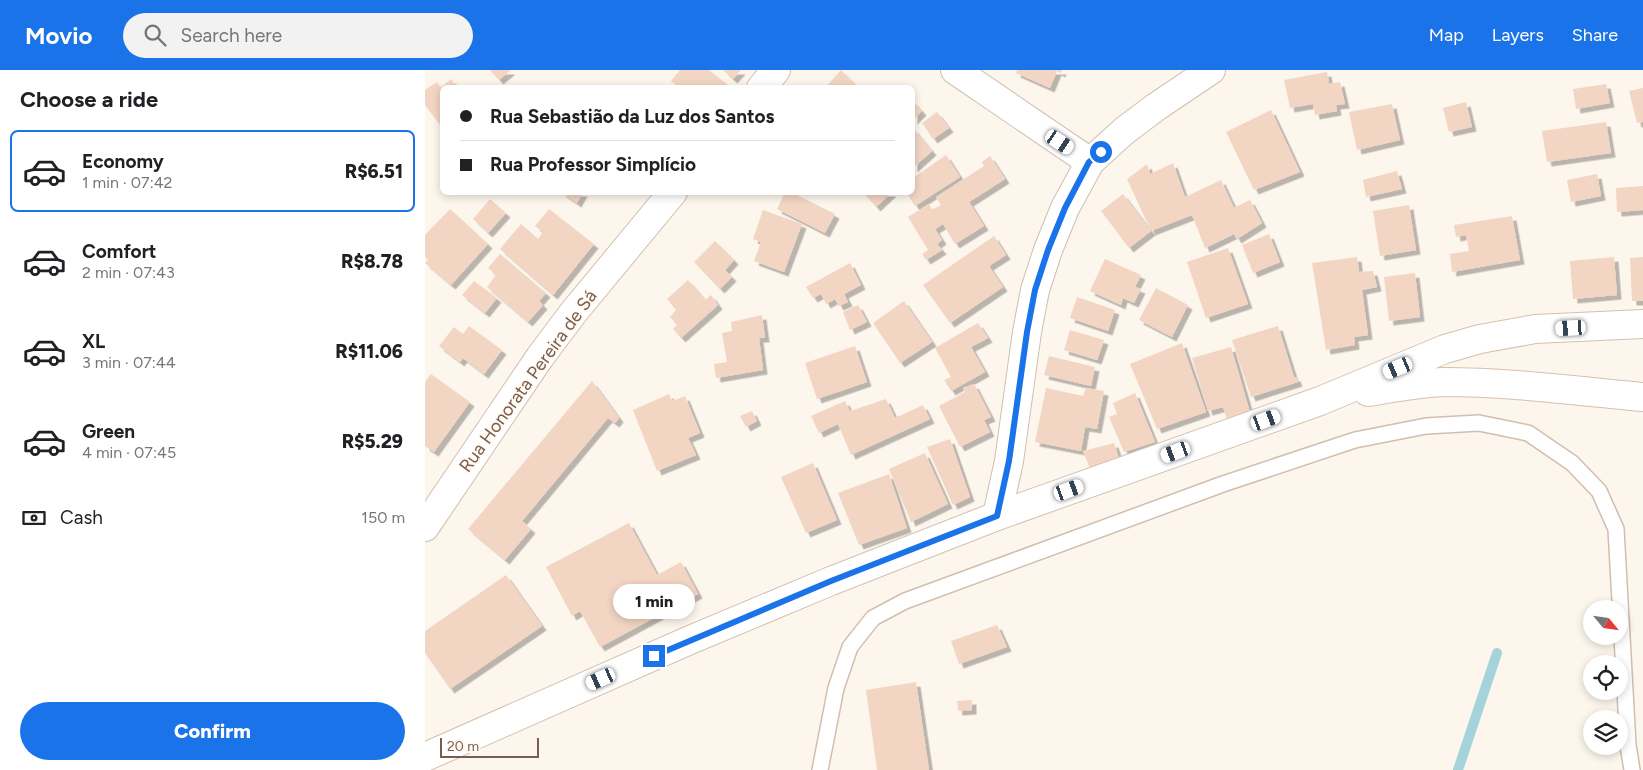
<!DOCTYPE html>
<meta charset="utf-8">
<style>
body{margin:0;font-family:Figtree,sans-serif;background:#f2f2f2;color:#202124;height:100vh;display:flex;flex-direction:column;font-size:19px;white-space:nowrap}
*{box-sizing:border-box;margin:0}
p{font-size:16px;color:#757577}
.icon{flex:none;width:28px;height:28px;fill:none;stroke:currentColor;stroke-width:2;stroke-linecap:round;stroke-linejoin:round}
.map{position:relative;flex:1;overflow:hidden}
.side{display:flex;flex-direction:column;background:#fff;width:425px}
.side>*{flex:none}
.guide{position:absolute;left:15px;top:15px;width:475px;height:110px;border-radius:8px;box-shadow:0 2px 8px #0003;display:grid;align-content:center;height:110px;padding:0 20px;background:#fff}
.needle{width:32px;rotate:119deg}
.fabs{position:absolute;left:1158px;top:530px;display:grid;gap:10px}
.fabs a{display:grid;place-items:center;width:45px;height:45px;border-radius:50%;background:#fff;box-shadow:0 2px 8px #0003;font-size:25px}
.scale{position:absolute;left:15px;bottom:12px;width:99px;box-sizing:border-box;padding-left:5px;border:2px solid #7a5c4d;border-top:0;font-size:14px;line-height:18px;white-space:nowrap;color:#7a5c4d;-webkit-text-stroke:4px #fffaf3;paint-order:stroke}
.end{position:absolute;width:22px;height:22px;margin:-11px;border:6px solid #1a73e8;background:#fff;box-shadow:0 0 0 2px #fff}
.from{border-radius:50%}
.bubble{position:absolute;height:35px;border-radius:18px;background:#fff;box-shadow:0 2px 8px #0003;font-size:16px;font-weight:800;line-height:35px;text-align:center}
.car{position:absolute;width:15px;height:30px;margin:-15px -8px;border-radius:6px;box-shadow:0 0 4px 1px #0007;background:linear-gradient(#fff 24%,#345 0 40%,#fff 0 76%,#345 0 86%,#fff 0)}
.guide b{display:flex;align-items:center;gap:18px;height:48px;font-size:19px}
.guide b+b{border-top:1px solid #e0e0e0}
.guide i{width:12px;height:12px;background:#202124}
ul{padding:0;list-style:none}
li{display:flex;align-items:center;gap:15px;height:82px;margin:0 10px 8px;padding:0 10px;border:2px solid transparent;border-radius:8px}
li div{flex:1}
li b{display:block;font-size:19px}
li em{font-style:normal;font-weight:800}
li.selected{border-color:#1a73e8}
li>.icon{width:45px;height:45px;stroke-width:1.5}
h2{padding:0 20px;font-size:22px;line-height:60px}
.pay{display:flex;align-items:center;gap:12px;height:55px;padding:0 20px;font-size:19px}
.pay p{margin-inline-start:auto}
.action{display:flex;gap:10px;margin-top:auto;padding:10px 20px}
.action a{flex:1;height:58px;border-radius:30px;background:#1a73e8;color:#fff;font-size:20px;font-weight:800;line-height:58px;text-align:center}
header{display:flex;align-items:center;gap:30px;box-sizing:border-box;height:70px;padding:0 25px;background:#1a73e8;color:#fff}
header strong{font-size:24px}
nav{display:flex;gap:28px;margin-inline-start:auto;font-size:18px}
.search{width:350px;height:45px;background:#f2f2f2;display:flex;align-items:center;gap:12px;box-sizing:border-box;padding:0 18px;border-radius:28px;color:#757577;font-size:19px}
main{display:flex;flex:1;min-height:0}
.map>svg:first-child{display:block}
</style>
<header>
<strong>Movio</strong>
<div class="search"><svg class="icon" aria-label="search" viewBox="0 0 24 24"><circle cx="10" cy="10" r="6"/><path d="M15 15l6 6"/></svg>Search here</div>
<nav><a>Map</a><a>Layers</a><a>Share</a></nav>
</header>
<main>
<section class="side">
<h2>Choose a ride</h2>
<ul>
<li class="selected"><svg class="icon" aria-label="car" viewBox="0 0 24 24"><path d="M5 17H2v-5l4-1 3-4h7l3 4 3 1v5h-3M9 17h6M6 11h13"/><circle cx="7" cy="17" r="2"/><circle cx="17" cy="17" r="2"/></svg><div><b>Economy</b><p>1 min · 07:42</p></div><em>R$6.51</em></li>
<li><svg class="icon" aria-label="car" viewBox="0 0 24 24"><path d="M5 17H2v-5l4-1 3-4h7l3 4 3 1v5h-3M9 17h6M6 11h13"/><circle cx="7" cy="17" r="2"/><circle cx="17" cy="17" r="2"/></svg><div><b>Comfort</b><p>2 min · 07:43</p></div><em>R$8.78</em></li>
<li><svg class="icon" aria-label="car" viewBox="0 0 24 24"><path d="M5 17H2v-5l4-1 3-4h7l3 4 3 1v5h-3M9 17h6M6 11h13"/><circle cx="7" cy="17" r="2"/><circle cx="17" cy="17" r="2"/></svg><div><b>XL</b><p>3 min · 07:44</p></div><em>R$11.06</em></li>
<li><svg class="icon" aria-label="car" viewBox="0 0 24 24"><path d="M5 17H2v-5l4-1 3-4h7l3 4 3 1v5h-3M9 17h6M6 11h13"/><circle cx="7" cy="17" r="2"/><circle cx="17" cy="17" r="2"/></svg><div><b>Green</b><p>4 min · 07:45</p></div><em>R$5.29</em></li>
</ul>
<div class="pay"><svg class="icon" aria-label="cash" viewBox="0 0 24 24"><path d="M3 7h18v10H3z"/><circle cx="12" cy="12" r="2"/></svg>Cash<p>150 m</p></div>
<div class="action"><a>Confirm</a></div>
</section>
<div class="map">
<svg width="1218" height="700" viewBox="0 0 1218 700">
<defs>
<filter id="shadow"><feDropShadow dx="4.5" dy="4.5" stdDeviation="0" flood-color="#0004"/></filter>
</defs>
<rect width="100%" height="100%" fill="#fdf6ec"/>
<g fill="none" stroke-linecap="round" stroke-linejoin="round">
<path stroke="#a5d3da" stroke-width="10" d="M 1033,700 L 1072,583"/>
</g>
<path fill="#f3d5c3" filter="url(#shadow)" d="M 65,0 L 86,0 L 74,10 Z
M 255,0 L 284,0 L 303,15 L 301,18 L 254,18 L 246,11 Z
M 298,0 L 316,0 L 308,9 Z
M 416,0 L 434,18 L 400,18 Z
M 592,0 L 637,0 L 636,3 L 632,1 L 625,18 L 591,3 Z
M 902,2 L 904,14 L 915,12 L 920,34 L 911,35 L 912,41 L 890,45 L 888,34 L 865,38 L 859,10 Z
M 26,9 L 32,18 L 18,18 L 18,59 L 0,35 L 0,20 L 12,12 L 16,18 Z
M 1181,14 L 1185,33 L 1151,39 L 1148,19 Z
M 1218,18 L 1218,52 L 1212,53 L 1204,21 Z
M 488,31 L 497,41 L 488,50 Z
M 1041,32 L 1047,57 L 1024,62 L 1018,38 Z
M 967,34 L 975,70 L 932,80 L 924,42 Z
M 846,40 L 875,102 L 829,120 L 801,62 Z
M 512,42 L 524,58 L 508,69 L 497,53 Z
M 1181,52 L 1186,83 L 1122,92 L 1117,61 Z
M 489,59 L 507,81 L 488,98 L 488,60 Z
M 521,85 L 535,107 L 490,136 L 481,122 L 488,122 L 488,117 L 489,116 L 488,108 Z
M 565,86 L 580,109 L 544,132 L 559,156 L 530,174 L 518,154 L 510,159 L 517,170 L 512,174 L 517,180 L 501,190 L 497,184 L 503,180 L 483,147 L 504,134 L 507,140 L 516,135 L 511,127 L 559,96 L 557,92 Z
M 748,93 L 760,127 L 796,110 L 809,138 L 825,130 L 837,153 L 812,169 L 809,164 L 780,178 L 767,145 L 726,161 L 702,109 L 722,94 L 725,104 Z
M 972,101 L 977,119 L 941,127 L 938,110 Z
M 1172,104 L 1176,126 L 1146,132 L 1142,110 Z
M 1218,116 L 1218,140 L 1192,142 L 1191,118 Z
M 136,122 L 158,122 L 152,133 Z
M 360,122 L 366,122 L 410,144 L 400,163 L 352,139 Z
M 438,122 L 467,122 L 451,137 Z
M 698,124 L 726,161 L 704,178 L 676,141 Z
M 65,129 L 81,143 L 63,163 L 48,149 Z
M 984,135 L 991,180 L 955,186 L 948,141 Z
M 25,139 L 63,174 L 26,215 L 0,193 L 3,190 L 0,187 L 0,165 Z
M 124,139 L 169,174 L 128,225 L 75,179 L 96,154 L 113,169 L 118,162 L 110,156 Z
M 338,140 L 377,154 L 359,202 L 329,191 L 336,172 L 328,169 Z
M 1087,146 L 1095,190 L 1027,202 L 1025,184 L 1044,181 L 1041,165 L 1031,167 L 1029,155 Z
M 844,164 L 855,192 L 828,203 L 817,175 Z
M 569,166 L 581,185 L 564,196 L 578,217 L 525,253 L 498,215 Z
M 290,171 L 309,190 L 300,200 L 307,207 L 295,219 L 269,192 Z
M 803,178 L 823,234 L 781,248 L 762,192 Z
M 75,184 L 121,223 L 114,231 L 118,235 L 103,252 L 62,217 L 71,205 L 63,198 Z
M 932,187 L 934,202 L 948,201 L 952,217 L 937,220 L 943,265 L 929,267 L 930,275 L 901,280 L 887,193 Z
M 1189,187 L 1192,225 L 1148,229 L 1145,191 Z
M 1218,187 L 1218,231 L 1207,231 L 1205,188 Z
M 680,189 L 716,205 L 710,217 L 716,219 L 709,233 L 698,228 L 696,235 L 665,221 Z
M 425,193 L 436,215 L 419,224 L 423,232 L 414,236 L 410,229 L 401,234 L 396,224 L 388,228 L 381,217 Z
M 990,203 L 995,247 L 964,251 L 959,207 Z
M 263,210 L 280,230 L 286,225 L 293,235 L 256,268 L 248,259 L 252,255 L 245,247 L 251,240 L 242,229 Z
M 49,211 L 72,228 L 60,243 L 37,225 Z
M 731,218 L 763,235 L 747,267 L 714,250 Z
M 652,227 L 690,240 L 683,261 L 645,248 Z
M 479,231 L 507,272 L 475,293 L 448,253 Z
M 433,235 L 442,252 L 425,260 L 418,242 Z
M 337,245 L 340,268 L 334,268 L 338,300 L 291,308 L 289,294 L 302,292 L 297,263 L 307,261 L 306,252 Z
M 553,253 L 563,268 L 546,277 L 560,302 L 526,321 L 519,310 L 526,307 L 510,278 Z
M 44,256 L 77,280 L 59,304 L 38,288 L 35,292 L 14,276 L 29,257 L 38,264 Z
M 853,256 L 869,307 L 871,307 L 873,312 L 826,327 L 807,270 Z
M 645,260 L 679,270 L 672,290 L 639,280 Z
M 757,273 L 781,342 L 732,359 L 705,294 Z
M 430,276 L 442,312 L 392,329 L 380,293 Z
M 806,277 L 828,353 L 805,360 L 798,337 L 783,341 L 767,288 Z
M 624,286 L 670,297 L 666,316 L 619,305 Z
M 6,304 L 45,332 L 9,382 L 0,376 L 0,312 Z
M 167,311 L 194,348 L 190,353 L 183,348 L 97,451 L 106,459 L 80,490 L 43,459 Z
M 549,314 L 566,347 L 559,350 L 565,362 L 535,377 L 514,336 L 540,322 L 538,318 Z
M 621,318 L 658,326 L 661,318 L 679,321 L 672,359 L 660,357 L 656,381 L 610,372 Z
M 710,323 L 730,372 L 699,382 L 684,347 L 692,344 L 688,333 Z
M 244,324 L 247,331 L 260,326 L 275,363 L 263,368 L 271,385 L 232,401 L 208,340 Z
M 461,329 L 470,348 L 498,335 L 505,349 L 426,385 L 413,354 L 394,363 L 386,346 L 420,331 L 425,341 Z
M 327,341 L 332,351 L 321,357 L 315,346 Z
M 525,369 L 545,427 L 528,435 L 502,377 Z
M 689,373 L 696,395 L 667,404 L 658,381 Z
M 500,383 L 523,434 L 486,452 L 464,399 Z
M 388,393 L 412,450 L 381,463 L 356,407 Z
M 464,404 L 482,458 L 434,475 L 413,423 Z
M 204,453 L 232,505 L 256,492 L 273,524 L 175,577 L 155,541 L 147,546 L 121,497 Z
M 81,505 L 117,556 L 25,619 L 0,583 L 0,561 Z
M 572,555 L 582,577 L 534,594 L 526,571 Z
M 491,612 L 504,700 L 452,700 L 441,620 Z
M 547,630 L 547,640 L 533,641 L 532,631 Z"/>
<g fill="none" stroke-linecap="round" stroke-linejoin="round">
<defs>
<path id="lane" d="M 395,700 L 411,618 L 425,577 L 448,548 L 480,531 L 798,414 L 930,370 L 1001,356 L 1054,353 L 1103,363 L 1147,393 L 1174,421 L 1191,459 L 1203,675 L 1207,700"/>
<path id="street" d="M 530,0 L 665,92
M 336,18 L 351,0
M 572,446 L 584,391 L 602,262 L 610,220 L 623,180 L 640,138 L 665,92 L 699,61 L 731,37 L 786,0
M 0,457 L 115,287 L 148,243 L 248,122"/>
<path id="secondary" d="M 943,322 C 968,318 993,313 1019,312 C 1085,312 1152,321 1218,327
M 0,687 L 265,570 L 406,511 L 572,446 L 895,331 L 1020,279 L 1055,269 L 1110,259 L 1218,254"/>
</defs>
<use href="#lane" stroke="#d1beb0" stroke-width="18"/>
<use href="#street" stroke="#d1beb0" stroke-width="30"/>
<use href="#secondary" stroke="#d6c0b0" stroke-width="30"/>
<use href="#lane" stroke="#fff" stroke-width="15"/>
<use href="#street" stroke="#fff" stroke-width="28"/>
<use href="#secondary" stroke="#fff" stroke-width="28"/>
</g>
<g fill="none" stroke-linecap="round" stroke-linejoin="round">
<path stroke="#1a73e8" stroke-width="6" d="M 229,586 L 406,511 L 572,446 L 584,391 L 602,262 L 610,220 L 623,180 L 640,138 L 664,92 L 676,82"/>
</g>
<g text-anchor="middle" stroke-width="4" stroke-linejoin="round" paint-order="stroke">
<g font-size="18" fill="#7a5c4d" stroke="#fffaf3">
<text transform="translate(103 311) rotate(-54)" y="6">Rua Honorata Pereira de Sá</text>
</g>
</g>
</svg>
<div class="fabs">
<a><svg class="needle" viewBox="-14 -14 28 28"><path d="M0-13l5 13h-10z" fill="#e53935"/><path d="M0 13l5-13h-10z" fill="#757577"/></svg></a>
<a><svg class="icon" aria-label="locate" viewBox="0 0 24 24"><circle cx="12" cy="12" r="6"/><path d="M12 2v4M12 18v4M2 12h4M18 12h4"/></svg></a>
<a><svg class="icon" aria-label="layers" viewBox="0 0 24 24"><path d="M12 4l9 5-9 5-9-5zM3 14l9 5 9-5"/></svg></a>
</div>
<div class="scale">20 m</div>
<i class="end from" style="left:676px;top:82px"></i>
<i class="end" style="left:229px;top:586px"></i>
<div class="bubble" style="left:188px;top:514px;width:82px">1 min</div>
<i class="car" style="left:635px;top:72px;rotate:124deg"></i>
<i class="car" style="left:1146px;top:258px;rotate:267deg"></i>
<i class="car" style="left:973px;top:298px;rotate:247deg"></i>
<i class="car" style="left:841px;top:350px;rotate:70deg"></i>
<i class="car" style="left:751px;top:382px;rotate:250deg"></i>
<i class="car" style="left:644px;top:420px;rotate:70deg"></i>
<i class="car" style="left:176px;top:609px;rotate:246deg"></i>
<div class="guide">
<b><i class="from"></i>Rua Sebastião da Luz dos Santos</b>
<b><i></i>Rua Professor Simplício</b>
</div>
</div>
</main>
